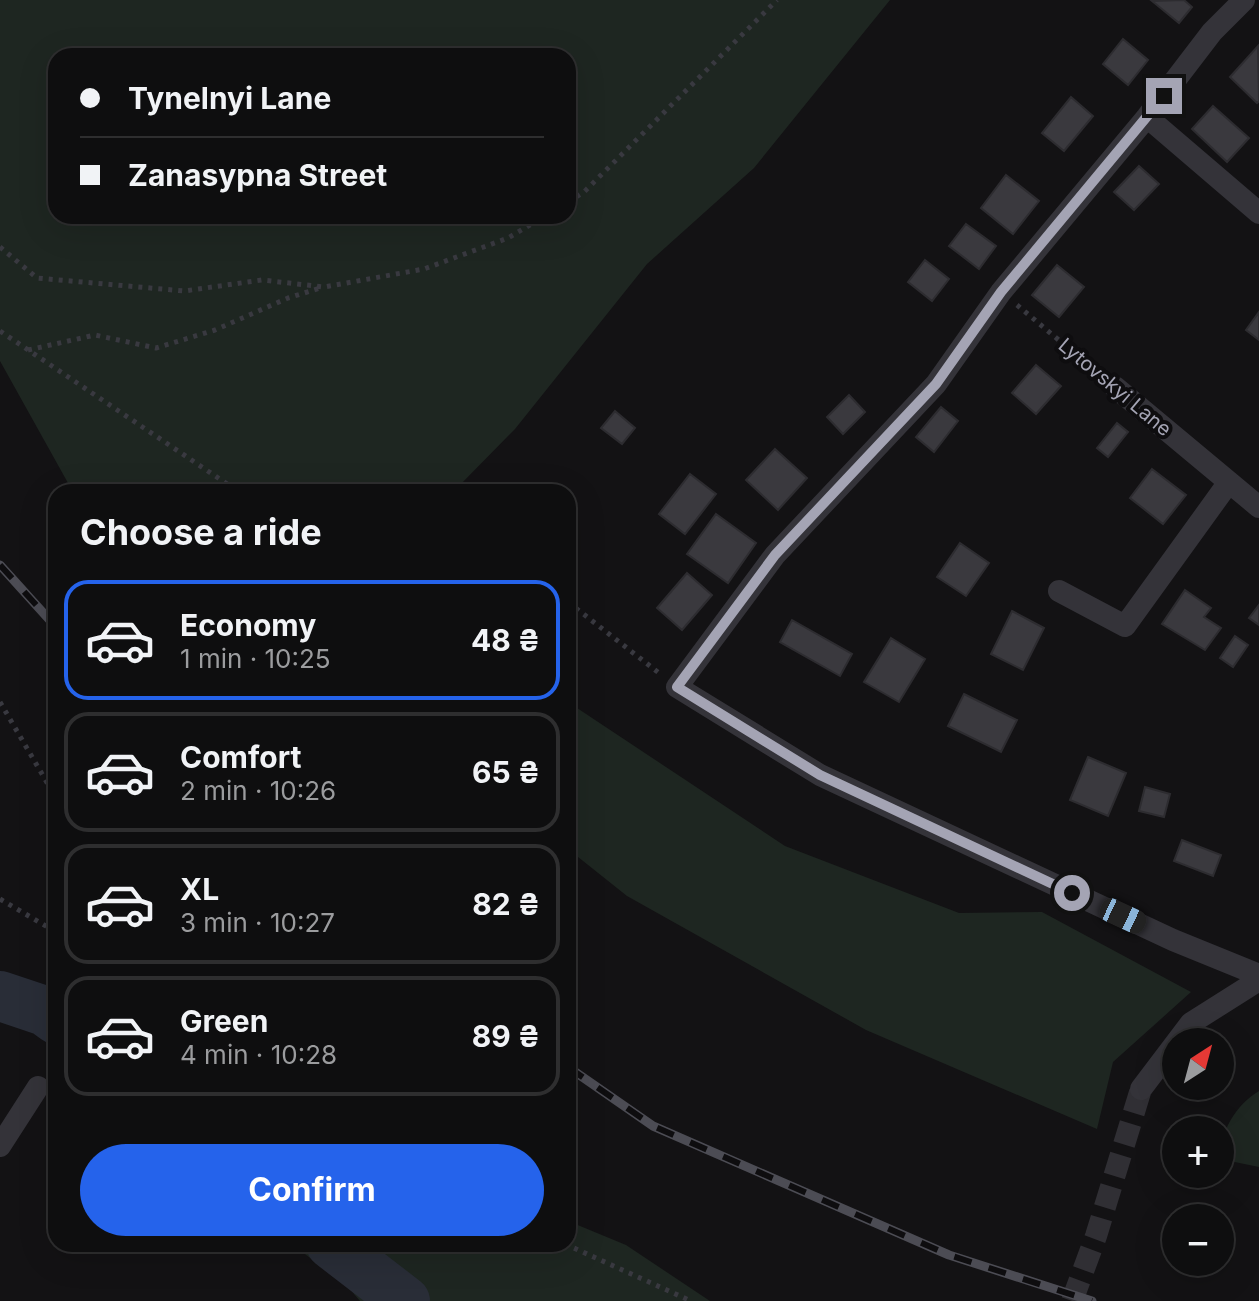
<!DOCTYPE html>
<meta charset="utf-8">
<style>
body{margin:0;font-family:Inter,sans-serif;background:#171718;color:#f1f3f6;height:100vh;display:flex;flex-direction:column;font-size:30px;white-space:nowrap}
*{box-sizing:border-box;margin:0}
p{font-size:26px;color:#9b9c9e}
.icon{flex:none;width:44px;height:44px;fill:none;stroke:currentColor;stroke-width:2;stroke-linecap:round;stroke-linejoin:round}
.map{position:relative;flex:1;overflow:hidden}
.details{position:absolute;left:48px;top:484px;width:528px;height:768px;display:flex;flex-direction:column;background:#0e0e0f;border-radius:24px;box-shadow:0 8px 32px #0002,0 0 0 2px #2e2e2f}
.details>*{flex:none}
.top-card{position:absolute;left:48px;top:48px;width:528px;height:176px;border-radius:24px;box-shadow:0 8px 32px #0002,0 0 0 2px #2e2e2f;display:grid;align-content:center;height:176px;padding:0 32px;background:#0e0e0f}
.needle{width:52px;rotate:36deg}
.tools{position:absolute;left:1162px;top:1028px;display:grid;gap:16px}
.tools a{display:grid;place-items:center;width:72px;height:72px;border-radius:50%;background:#0e0e0f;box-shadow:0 8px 32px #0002,0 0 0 2px #2e2e2f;font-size:40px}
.end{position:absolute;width:36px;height:36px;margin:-18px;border:10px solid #a4a4b4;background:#111;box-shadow:0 0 0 4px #111}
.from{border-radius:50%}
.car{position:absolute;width:24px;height:48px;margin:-24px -12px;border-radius:10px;box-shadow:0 0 6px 2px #0007;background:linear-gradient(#222 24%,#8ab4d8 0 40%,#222 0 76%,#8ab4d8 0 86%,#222 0)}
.top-card b{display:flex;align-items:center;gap:28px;height:76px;font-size:30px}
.top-card b+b{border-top:2px solid #2e2e2f}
.top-card i{width:20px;height:20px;background:#f1f3f6}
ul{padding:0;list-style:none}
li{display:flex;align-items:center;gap:24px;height:120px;margin:0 16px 12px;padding:0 16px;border:4px solid #2e2e2f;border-radius:24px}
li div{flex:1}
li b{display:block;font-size:30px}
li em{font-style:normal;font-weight:700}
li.current{border-color:#2563eb}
li>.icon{width:72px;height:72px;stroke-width:1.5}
h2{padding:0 32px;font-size:36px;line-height:96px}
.cta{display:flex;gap:16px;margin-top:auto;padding:16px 32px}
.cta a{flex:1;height:92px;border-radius:48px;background:#2563eb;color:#fff;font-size:32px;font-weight:700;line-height:92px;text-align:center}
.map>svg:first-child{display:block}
</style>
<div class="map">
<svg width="1259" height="1301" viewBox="0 0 1259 1301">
<rect width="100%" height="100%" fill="#131214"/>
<path fill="#1e2621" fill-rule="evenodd" d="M 0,0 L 890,0 L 754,168 L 647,264 L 515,429 L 458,487 L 463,492 L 73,492 L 0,361 ZM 56,56 L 568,56 L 568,216 L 56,216 Z
M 568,702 L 785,846 L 959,913 L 1042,912 L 1191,992 L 1113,1062 L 1097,1129 L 866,1030 L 627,896 L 568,849 Z
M 1259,1091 L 1259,1167 L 1220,1159 C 1220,1131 1236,1105 1259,1091 Z
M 568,1221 L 626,1245 L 710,1301 L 360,1301 L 349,1288 L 292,1244 L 568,1244 Z"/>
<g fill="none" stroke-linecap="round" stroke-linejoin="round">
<path stroke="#292d37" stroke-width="50" d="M 0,996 L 45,1011 L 56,1019
M 331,1244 L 405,1301"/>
</g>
<path fill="#3a393e" stroke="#2d2c30" stroke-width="2" d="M 1184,0 L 1192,7 L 1179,23 L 1152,1 Z
M 1123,39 L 1148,60 L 1128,85 L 1103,64 Z
M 1258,46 L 1259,101 L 1257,103 L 1230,77 Z
M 1071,97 L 1093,116 L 1064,151 L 1042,133 Z
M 1213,106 L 1249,138 L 1227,162 L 1192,129 Z
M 1139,166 L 1159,184 L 1134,210 L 1114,192 Z
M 1006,175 L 1039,201 L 1013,234 L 981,208 Z
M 966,224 L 996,246 L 979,269 L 949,246 Z
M 925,260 L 949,279 L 932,301 L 908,282 Z
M 1057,265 L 1084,287 L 1059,317 L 1032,295 Z
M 1259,312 L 1259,340 L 1246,330 Z
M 1036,365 L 1061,386 L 1036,414 L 1012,393 Z
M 849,395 L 865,412 L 843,434 L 827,417 Z
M 941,407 L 958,421 L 934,452 L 916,437 Z
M 615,411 L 635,428 L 622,444 L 601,428 Z
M 1117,423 L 1128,432 L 1108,457 L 1097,448 Z
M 775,449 L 807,478 L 778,510 L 746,480 Z
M 1152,469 L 1186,495 L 1163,524 L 1130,498 Z
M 690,474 L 716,494 L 685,534 L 659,514 Z
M 716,514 L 756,543 L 728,583 L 687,554 Z
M 960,543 L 989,563 L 966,596 L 937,577 Z
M 687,573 L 712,595 L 682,630 L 657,608 Z
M 1185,590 L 1211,608 L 1204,617 L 1221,628 L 1205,650 L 1162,624 Z
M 1259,605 L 1259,625 L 1249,618 Z
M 1012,611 L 1044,628 L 1023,670 L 991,654 Z
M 792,620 L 852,654 L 840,676 L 780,642 Z
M 1235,636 L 1248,645 L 1233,667 L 1220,658 Z
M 891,638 L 925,659 L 899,702 L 864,682 Z
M 964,694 L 1017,720 L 1001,752 L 948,726 Z
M 1088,757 L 1126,773 L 1108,816 L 1070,800 Z
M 1145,787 L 1170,794 L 1164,817 L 1139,811 Z
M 1182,840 L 1221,855 L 1213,876 L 1174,861 Z"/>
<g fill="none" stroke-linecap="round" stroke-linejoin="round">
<path stroke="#302f34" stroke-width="22" stroke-dasharray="22 11" stroke-linecap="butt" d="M 1072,1301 L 1096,1236 L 1141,1089"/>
<path stroke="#393940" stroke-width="5" stroke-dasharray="4 6" stroke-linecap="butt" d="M 568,202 L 584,192 L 777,0
M 0,247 L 37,278 L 184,291 L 262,280 L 324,287 L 424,269 L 508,238 L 545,216
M 1017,305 L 1098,373
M 0,331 L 233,488 L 253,492
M 28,350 L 95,335 L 156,348 L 215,330 L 288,298 L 320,288
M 568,602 L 659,673
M 0,702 L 56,798
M 0,899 L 56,932
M 565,1244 L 691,1301"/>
<path stroke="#343339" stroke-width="22" d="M 1244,0 L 1212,32 L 1147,117 L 1001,292 L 936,384 L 775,555 L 677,687 L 820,775 L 1173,940 L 1259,975
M 1147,117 L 1259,213
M 1115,387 L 1259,507
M 1059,591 L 1125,626 L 1229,482
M 1141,1089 L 1191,1023 L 1259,980
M 0,1146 L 38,1087"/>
<defs>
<path id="rail" d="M 0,565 L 56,627
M 568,1067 L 653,1126 L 949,1255 L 1092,1301"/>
</defs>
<use href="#rail" stroke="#4c4c54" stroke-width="9"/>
<use href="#rail" stroke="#0e0d0f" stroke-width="6" stroke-dasharray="18" stroke-linecap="butt"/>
</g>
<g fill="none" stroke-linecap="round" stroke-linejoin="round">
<path stroke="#a4a4b4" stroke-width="10" d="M 1072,893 L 820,775 L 677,687 L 775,555 L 936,384 L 1001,292 L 1164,96"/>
</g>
<g text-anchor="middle" stroke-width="8" stroke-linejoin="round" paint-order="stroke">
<g font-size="20" fill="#a4a4b4" stroke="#0e0d0f">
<text transform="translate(1115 387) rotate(40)" y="7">Lytovskyi Lane</text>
</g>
</g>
</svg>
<div class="tools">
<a><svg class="needle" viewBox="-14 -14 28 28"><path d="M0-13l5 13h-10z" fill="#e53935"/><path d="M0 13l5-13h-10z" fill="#9b9c9e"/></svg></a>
<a>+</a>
<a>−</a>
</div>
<i class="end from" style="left:1072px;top:893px"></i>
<i class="end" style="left:1164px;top:96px"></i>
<i class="car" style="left:1123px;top:916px;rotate:115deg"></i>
<div class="top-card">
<b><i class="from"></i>Tynelnyi Lane</b>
<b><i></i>Zanasypna Street</b>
</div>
<section class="details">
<h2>Choose a ride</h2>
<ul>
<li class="current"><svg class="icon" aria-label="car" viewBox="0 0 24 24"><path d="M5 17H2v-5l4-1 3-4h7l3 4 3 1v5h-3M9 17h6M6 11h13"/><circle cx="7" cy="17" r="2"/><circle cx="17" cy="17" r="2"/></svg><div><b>Economy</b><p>1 min · 10:25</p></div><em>48 ₴</em></li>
<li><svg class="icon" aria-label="car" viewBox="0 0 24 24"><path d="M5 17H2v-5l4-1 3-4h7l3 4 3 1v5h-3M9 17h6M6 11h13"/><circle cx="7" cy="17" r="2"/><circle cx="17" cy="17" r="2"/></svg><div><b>Comfort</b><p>2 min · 10:26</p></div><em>65 ₴</em></li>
<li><svg class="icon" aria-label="car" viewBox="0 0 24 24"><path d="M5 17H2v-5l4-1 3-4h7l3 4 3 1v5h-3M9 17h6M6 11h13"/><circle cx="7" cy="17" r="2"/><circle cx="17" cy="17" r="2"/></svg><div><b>XL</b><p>3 min · 10:27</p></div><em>82 ₴</em></li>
<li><svg class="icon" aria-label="car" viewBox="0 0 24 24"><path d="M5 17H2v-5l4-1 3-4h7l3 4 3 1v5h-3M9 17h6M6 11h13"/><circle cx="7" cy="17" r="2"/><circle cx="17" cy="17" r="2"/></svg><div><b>Green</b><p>4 min · 10:28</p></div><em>89 ₴</em></li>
</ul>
<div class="cta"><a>Confirm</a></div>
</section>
</div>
